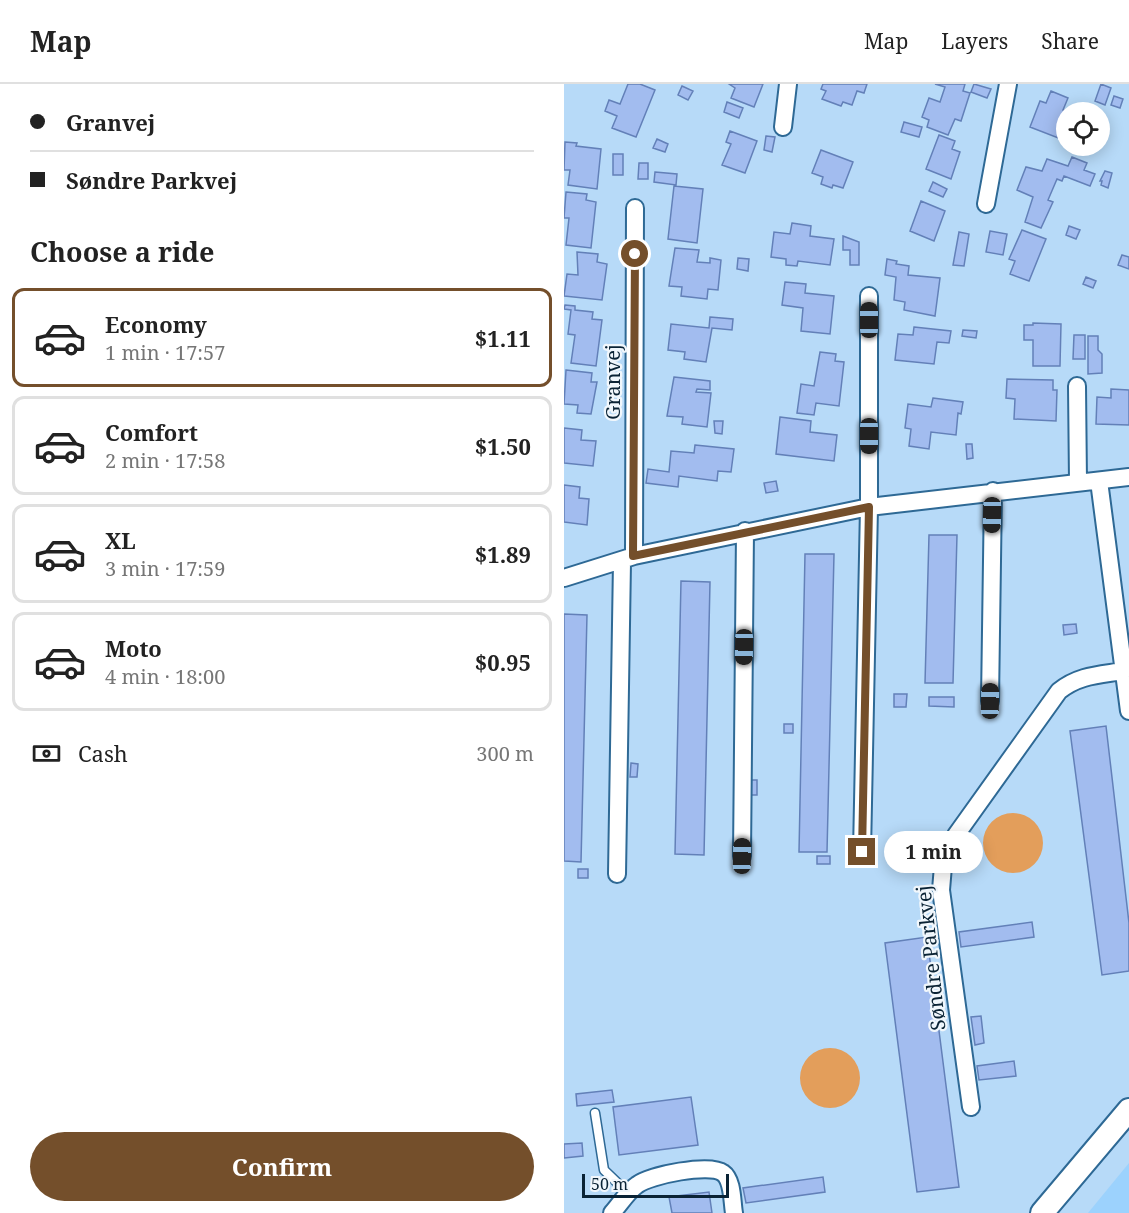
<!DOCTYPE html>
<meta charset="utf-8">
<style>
body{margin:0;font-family:"Noto Serif",serif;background:#f6f6f6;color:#222;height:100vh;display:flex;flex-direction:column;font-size:22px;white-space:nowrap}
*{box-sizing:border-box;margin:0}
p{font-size:20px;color:#767676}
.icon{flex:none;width:33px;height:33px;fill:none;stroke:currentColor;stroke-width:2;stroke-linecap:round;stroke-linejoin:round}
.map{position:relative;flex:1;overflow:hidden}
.panel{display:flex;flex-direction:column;background:#fff;width:564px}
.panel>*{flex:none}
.hud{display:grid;align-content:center;height:132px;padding:0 30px;background:#fff}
.controls{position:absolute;left:492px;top:18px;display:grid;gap:12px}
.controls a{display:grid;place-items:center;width:54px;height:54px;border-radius:50%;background:#fff;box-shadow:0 3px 15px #0003;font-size:30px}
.scale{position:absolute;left:18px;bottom:15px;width:147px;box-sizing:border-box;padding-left:6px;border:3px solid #0a2335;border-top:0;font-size:16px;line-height:21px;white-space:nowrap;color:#0a2335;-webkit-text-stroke:4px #f1f7fc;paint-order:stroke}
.end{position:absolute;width:27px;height:27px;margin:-14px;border:8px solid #744f2b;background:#fff;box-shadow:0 0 0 3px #fff}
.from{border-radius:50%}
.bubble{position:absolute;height:42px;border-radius:21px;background:#fff;box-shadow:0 3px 15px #0003;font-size:20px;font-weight:700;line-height:42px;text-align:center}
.car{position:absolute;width:18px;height:36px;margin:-18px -9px;border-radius:8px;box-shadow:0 0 4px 2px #0007;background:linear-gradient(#222 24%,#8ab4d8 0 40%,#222 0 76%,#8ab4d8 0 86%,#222 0)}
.hud b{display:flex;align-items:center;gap:21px;height:57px;font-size:22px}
.hud b+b{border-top:2px solid #e0e0e0}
.hud i{width:15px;height:15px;background:#222}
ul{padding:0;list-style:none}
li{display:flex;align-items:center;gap:18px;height:99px;margin:0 12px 9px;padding:0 18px;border:3px solid #e0e0e0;border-radius:12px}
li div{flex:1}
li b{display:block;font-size:22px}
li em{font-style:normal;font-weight:700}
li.on{border-color:#744f2b}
li>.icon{width:54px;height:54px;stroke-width:1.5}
h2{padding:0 30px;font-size:27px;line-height:72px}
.pay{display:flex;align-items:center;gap:15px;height:66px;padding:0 30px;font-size:22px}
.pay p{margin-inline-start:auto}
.button{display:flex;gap:12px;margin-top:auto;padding:12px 30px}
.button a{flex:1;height:69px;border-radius:36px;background:#744f2b;color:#fff;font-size:24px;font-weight:700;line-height:69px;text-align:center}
header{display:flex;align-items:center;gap:36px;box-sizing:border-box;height:84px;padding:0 30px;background:#fff;border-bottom:2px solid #e0e0e0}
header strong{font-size:28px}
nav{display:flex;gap:33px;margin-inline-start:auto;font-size:21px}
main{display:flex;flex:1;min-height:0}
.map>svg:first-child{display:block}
</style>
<header>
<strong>Map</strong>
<nav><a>Map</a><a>Layers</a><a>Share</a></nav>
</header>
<main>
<section class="panel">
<div class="hud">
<b><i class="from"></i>Granvej</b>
<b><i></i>Søndre Parkvej</b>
</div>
<h2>Choose a ride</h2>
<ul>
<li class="on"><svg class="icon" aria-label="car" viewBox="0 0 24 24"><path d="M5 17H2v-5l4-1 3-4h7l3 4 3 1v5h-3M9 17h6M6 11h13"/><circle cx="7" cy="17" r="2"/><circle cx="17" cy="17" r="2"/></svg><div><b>Economy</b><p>1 min · 17:57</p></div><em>$1.11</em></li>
<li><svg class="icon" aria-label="car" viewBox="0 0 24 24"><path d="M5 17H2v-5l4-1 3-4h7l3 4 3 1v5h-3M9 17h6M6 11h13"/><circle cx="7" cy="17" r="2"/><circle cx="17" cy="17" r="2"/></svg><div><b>Comfort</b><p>2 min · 17:58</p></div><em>$1.50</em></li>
<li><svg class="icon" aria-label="car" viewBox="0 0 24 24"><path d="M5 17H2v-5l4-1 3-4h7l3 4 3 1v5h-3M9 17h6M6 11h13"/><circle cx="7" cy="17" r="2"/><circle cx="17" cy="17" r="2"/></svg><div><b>XL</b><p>3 min · 17:59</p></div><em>$1.89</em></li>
<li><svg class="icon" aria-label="car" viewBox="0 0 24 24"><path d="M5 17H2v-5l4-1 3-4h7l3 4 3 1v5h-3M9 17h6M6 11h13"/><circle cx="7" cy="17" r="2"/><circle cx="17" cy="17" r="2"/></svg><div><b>Moto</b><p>4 min · 18:00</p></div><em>$0.95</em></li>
</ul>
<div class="pay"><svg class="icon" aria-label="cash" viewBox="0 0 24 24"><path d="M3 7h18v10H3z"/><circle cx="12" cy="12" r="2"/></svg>Cash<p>300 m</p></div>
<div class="button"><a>Confirm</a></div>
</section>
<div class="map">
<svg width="565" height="1129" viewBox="0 0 565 1129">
<rect width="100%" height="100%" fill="#b7daf8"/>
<path fill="#9cd2fd" d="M 565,1079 L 565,1129 L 524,1129 Z"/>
<path fill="#e39e5b" d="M419 759a30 30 0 1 1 60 0a30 30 0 1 1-60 0Z
M236 994a30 30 0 1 1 60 0a30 30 0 1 1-60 0Z"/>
<path fill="#a2bcef" stroke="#6380b8" stroke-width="1.5" d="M 64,0 L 76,0 L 91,6 L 72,53 L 48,44 L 53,32 L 41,27 L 45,16 L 56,20 Z
M 165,0 L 199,0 L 190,23 L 167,14 L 171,4 Z
M 259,0 L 303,0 L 300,9 L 293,7 L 288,21 L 279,18 L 277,22 L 258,15 L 262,7 L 257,5 Z
M 371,0 L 401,0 L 399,7 L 406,9 L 397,37 L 391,35 L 384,51 L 363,43 L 365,36 L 358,33 L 365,14 L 376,18 L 381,3 Z
M 410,0 L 427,5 L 423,14 L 407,8 Z
M 537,0 L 547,4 L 541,21 L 531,17 Z
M 118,2 L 129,7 L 124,16 L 114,11 Z
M 487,7 L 504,14 L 499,26 L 506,28 L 502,28 L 502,57 L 466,43 L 476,17 L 482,19 Z
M 550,12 L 559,15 L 556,24 L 547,21 Z
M 163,18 L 179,24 L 175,34 L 160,28 Z
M 340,38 L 358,43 L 355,53 L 337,48 Z
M 166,47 L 193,57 L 181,89 L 158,81 L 167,60 L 162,58 Z
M 375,51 L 391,57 L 388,65 L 396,68 L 387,95 L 362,85 Z
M 202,52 L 211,53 L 208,68 L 200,66 Z
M 93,55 L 104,60 L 101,68 L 89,64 Z
M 1,58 L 13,59 L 12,62 L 37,65 L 33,105 L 4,101 L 6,86 L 0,86 Z
M 257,66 L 289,78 L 279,104 L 269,101 L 268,104 L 257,100 L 259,93 L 248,89 Z
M 49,70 L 59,70 L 59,91 L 49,91 Z
M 508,73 L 523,79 L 520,86 L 531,90 L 526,102 L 500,92 L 498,97 L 493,95 L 484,116 L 489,118 L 477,144 L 461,138 L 469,113 L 453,106 L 462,83 L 478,87 L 483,75 L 504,82 Z
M 75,79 L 84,79 L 84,95 L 74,95 Z
M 541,87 L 548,89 L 544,104 L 537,101 L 538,97 L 536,97 Z
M 91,88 L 113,90 L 112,101 L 90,98 Z
M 369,98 L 383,105 L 379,113 L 365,107 Z
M 110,102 L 139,105 L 133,159 L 104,155 Z
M 2,108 L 23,110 L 22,116 L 32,118 L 27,164 L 2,161 L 5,134 L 0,134 Z
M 357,117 L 381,127 L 370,157 L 346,147 Z
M 228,139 L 247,142 L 246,152 L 270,155 L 266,181 L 234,177 L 233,182 L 222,181 L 222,175 L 207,173 L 210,148 L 226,150 Z
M 505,142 L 516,146 L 512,155 L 502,151 Z
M 458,146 L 482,155 L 465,197 L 446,190 L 451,177 L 445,175 Z
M 426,147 L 443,150 L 439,171 L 422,168 Z
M 395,148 L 405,150 L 400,182 L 389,181 Z
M 279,152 L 295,158 L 295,181 L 286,181 L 286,166 L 279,166 Z
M 111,164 L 135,166 L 133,178 L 146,179 L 146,174 L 157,176 L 154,206 L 144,205 L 143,215 L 117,212 L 118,203 L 105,202 Z
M 13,168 L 34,170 L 33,178 L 43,180 L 38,216 L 0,212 L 3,190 L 14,191 Z
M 558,171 L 565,173 L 565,185 L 554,181 Z
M 174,174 L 185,175 L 184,187 L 173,185 Z
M 323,175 L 333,177 L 332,180 L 345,182 L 344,191 L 376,194 L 371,232 L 340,226 L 341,218 L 330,216 L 332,193 L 321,191 Z
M 522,193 L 532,197 L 529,204 L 519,200 Z
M 221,198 L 242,200 L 241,209 L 270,212 L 266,250 L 237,247 L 239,224 L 218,221 Z
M 1,221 L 11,222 L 11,226 L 29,228 L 28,235 L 38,236 L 32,282 L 7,279 L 11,251 L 4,250 L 7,226 L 0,225 Z
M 146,233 L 169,235 L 168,246 L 148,244 L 142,278 L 120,275 L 121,268 L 104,266 L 107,240 L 145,244 Z
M 469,239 L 497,240 L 496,282 L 469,282 L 469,256 L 460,256 L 460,241 L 469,241 Z
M 350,243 L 387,247 L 385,259 L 373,258 L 370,280 L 331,276 L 334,250 L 349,251 Z
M 399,246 L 413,247 L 412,254 L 398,252 Z
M 510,251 L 521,251 L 521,275 L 509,275 Z
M 524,252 L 534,252 L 534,266 L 538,270 L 538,289 L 524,290 Z
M 256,268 L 272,270 L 271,277 L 280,278 L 275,322 L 252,319 L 250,331 L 233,329 L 237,300 L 250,302 Z
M 2,286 L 28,289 L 27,298 L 33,298 L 27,330 L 13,329 L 14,321 L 0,320 Z
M 110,293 L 146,297 L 146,306 L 133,305 L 132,308 L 147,309 L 143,343 L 118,340 L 119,333 L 103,332 Z
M 443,295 L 489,296 L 489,306 L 493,306 L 492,337 L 450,335 L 451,315 L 442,314 Z
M 547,305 L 565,306 L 565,341 L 532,340 L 533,313 L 547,314 Z
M 369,314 L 399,318 L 397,330 L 394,329 L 392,351 L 367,348 L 365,365 L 345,362 L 347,345 L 341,344 L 344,320 L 367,323 Z
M 216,333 L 247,337 L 246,348 L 273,351 L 270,377 L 212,370 Z
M 150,337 L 159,337 L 158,350 L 151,349 Z
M 0,344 L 18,346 L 17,356 L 32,357 L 29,382 L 0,379 Z
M 402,360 L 408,360 L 409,374 L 403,375 Z
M 131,361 L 170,365 L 167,388 L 154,387 L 153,397 L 115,392 L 114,403 L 82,399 L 84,385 L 105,388 L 107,367 L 130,369 Z
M 212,397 L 214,407 L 202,409 L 200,399 Z
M 0,401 L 16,403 L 15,414 L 25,415 L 23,441 L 0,438 Z
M 365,451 L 393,451 L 389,599 L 361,599 Z
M 241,470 L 270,470 L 263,768 L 235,768 Z
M 117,497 L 146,498 L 140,771 L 111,770 Z
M 0,530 L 23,531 L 17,778 L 0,777 Z
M 512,540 L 513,549 L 500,551 L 499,541 Z
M 330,610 L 343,610 L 342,623 L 330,623 Z
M 365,613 L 390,613 L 390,623 L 365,622 Z
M 220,640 L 229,640 L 229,649 L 220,649 Z
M 542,642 L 565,839 L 565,887 L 538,891 L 506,647 Z
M 67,679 L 74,680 L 73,693 L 66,693 Z
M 187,696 L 193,696 L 193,711 L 187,711 Z
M 253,772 L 266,772 L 266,780 L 253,780 Z
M 14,785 L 24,785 L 24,794 L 14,794 Z
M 468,838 L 470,853 L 397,863 L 395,848 Z
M 363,853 L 395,1103 L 353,1108 L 321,859 Z
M 417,932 L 420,959 L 411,961 L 407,933 Z
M 450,977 L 452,992 L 415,996 L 413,982 Z
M 48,1006 L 50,1018 L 13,1022 L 12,1010 Z
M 127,1013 L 134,1061 L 55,1071 L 49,1023 Z
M 18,1059 L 19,1072 L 0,1074 L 0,1060 Z
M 259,1093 L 261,1108 L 182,1119 L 179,1104 Z
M 145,1108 L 148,1129 L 108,1129 L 105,1113 Z"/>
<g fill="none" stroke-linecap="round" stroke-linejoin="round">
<defs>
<path id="lane" d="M 31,1029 L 40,1086 L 65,1110"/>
<path id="street" d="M 219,43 L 224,0
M 422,120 L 444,0
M 513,302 L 514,398
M 535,397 L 565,627
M 70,472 L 71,124
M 0,494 L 70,472 L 305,423 L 565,393
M 426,617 L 429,407
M 298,768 L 305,423 L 305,212
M 178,772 L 181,447
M 53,790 L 58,478
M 407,1023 L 377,806 L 379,782 L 392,751 L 495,607 C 515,591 535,591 559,587
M 48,1129 C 56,1120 64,1107 73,1101 C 86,1091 146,1079 159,1089 C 169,1096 168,1118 170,1129"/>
<path id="secondary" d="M 478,1129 L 565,1026"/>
</defs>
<use href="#lane" stroke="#2e6995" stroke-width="11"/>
<use href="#street" stroke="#2e6995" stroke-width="20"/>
<use href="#secondary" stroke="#2e6995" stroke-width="26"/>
<use href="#lane" stroke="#fff" stroke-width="8"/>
<use href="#street" stroke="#fff" stroke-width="16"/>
<use href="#secondary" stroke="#fff" stroke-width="22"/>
</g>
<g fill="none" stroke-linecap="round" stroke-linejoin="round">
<path stroke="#744f2b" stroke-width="8" d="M 71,170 L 69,472 L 305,423 L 298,768"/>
</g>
<g text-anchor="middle" stroke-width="4.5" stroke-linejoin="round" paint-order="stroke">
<g font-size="20" fill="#0a2335" stroke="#f1f7fc">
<text transform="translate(49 298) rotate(-90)" y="7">Granvej</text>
<text transform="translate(367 874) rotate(-96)" y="7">Søndre Parkvej</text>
</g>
</g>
</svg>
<div class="controls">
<a><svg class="icon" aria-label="locate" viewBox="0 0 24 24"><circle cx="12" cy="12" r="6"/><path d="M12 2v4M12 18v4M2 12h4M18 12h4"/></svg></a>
</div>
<div class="scale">50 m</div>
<i class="end from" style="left:71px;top:170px"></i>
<i class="end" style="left:298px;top:768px"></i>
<div class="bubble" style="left:320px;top:747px;width:99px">1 min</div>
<i class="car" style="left:305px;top:236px;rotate:0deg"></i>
<i class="car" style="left:305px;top:352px;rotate:180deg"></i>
<i class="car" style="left:428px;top:431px;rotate:181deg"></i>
<i class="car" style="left:180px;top:563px;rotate:181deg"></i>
<i class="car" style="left:426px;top:617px;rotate:1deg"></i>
<i class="car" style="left:178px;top:772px;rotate:1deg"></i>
</div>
</main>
